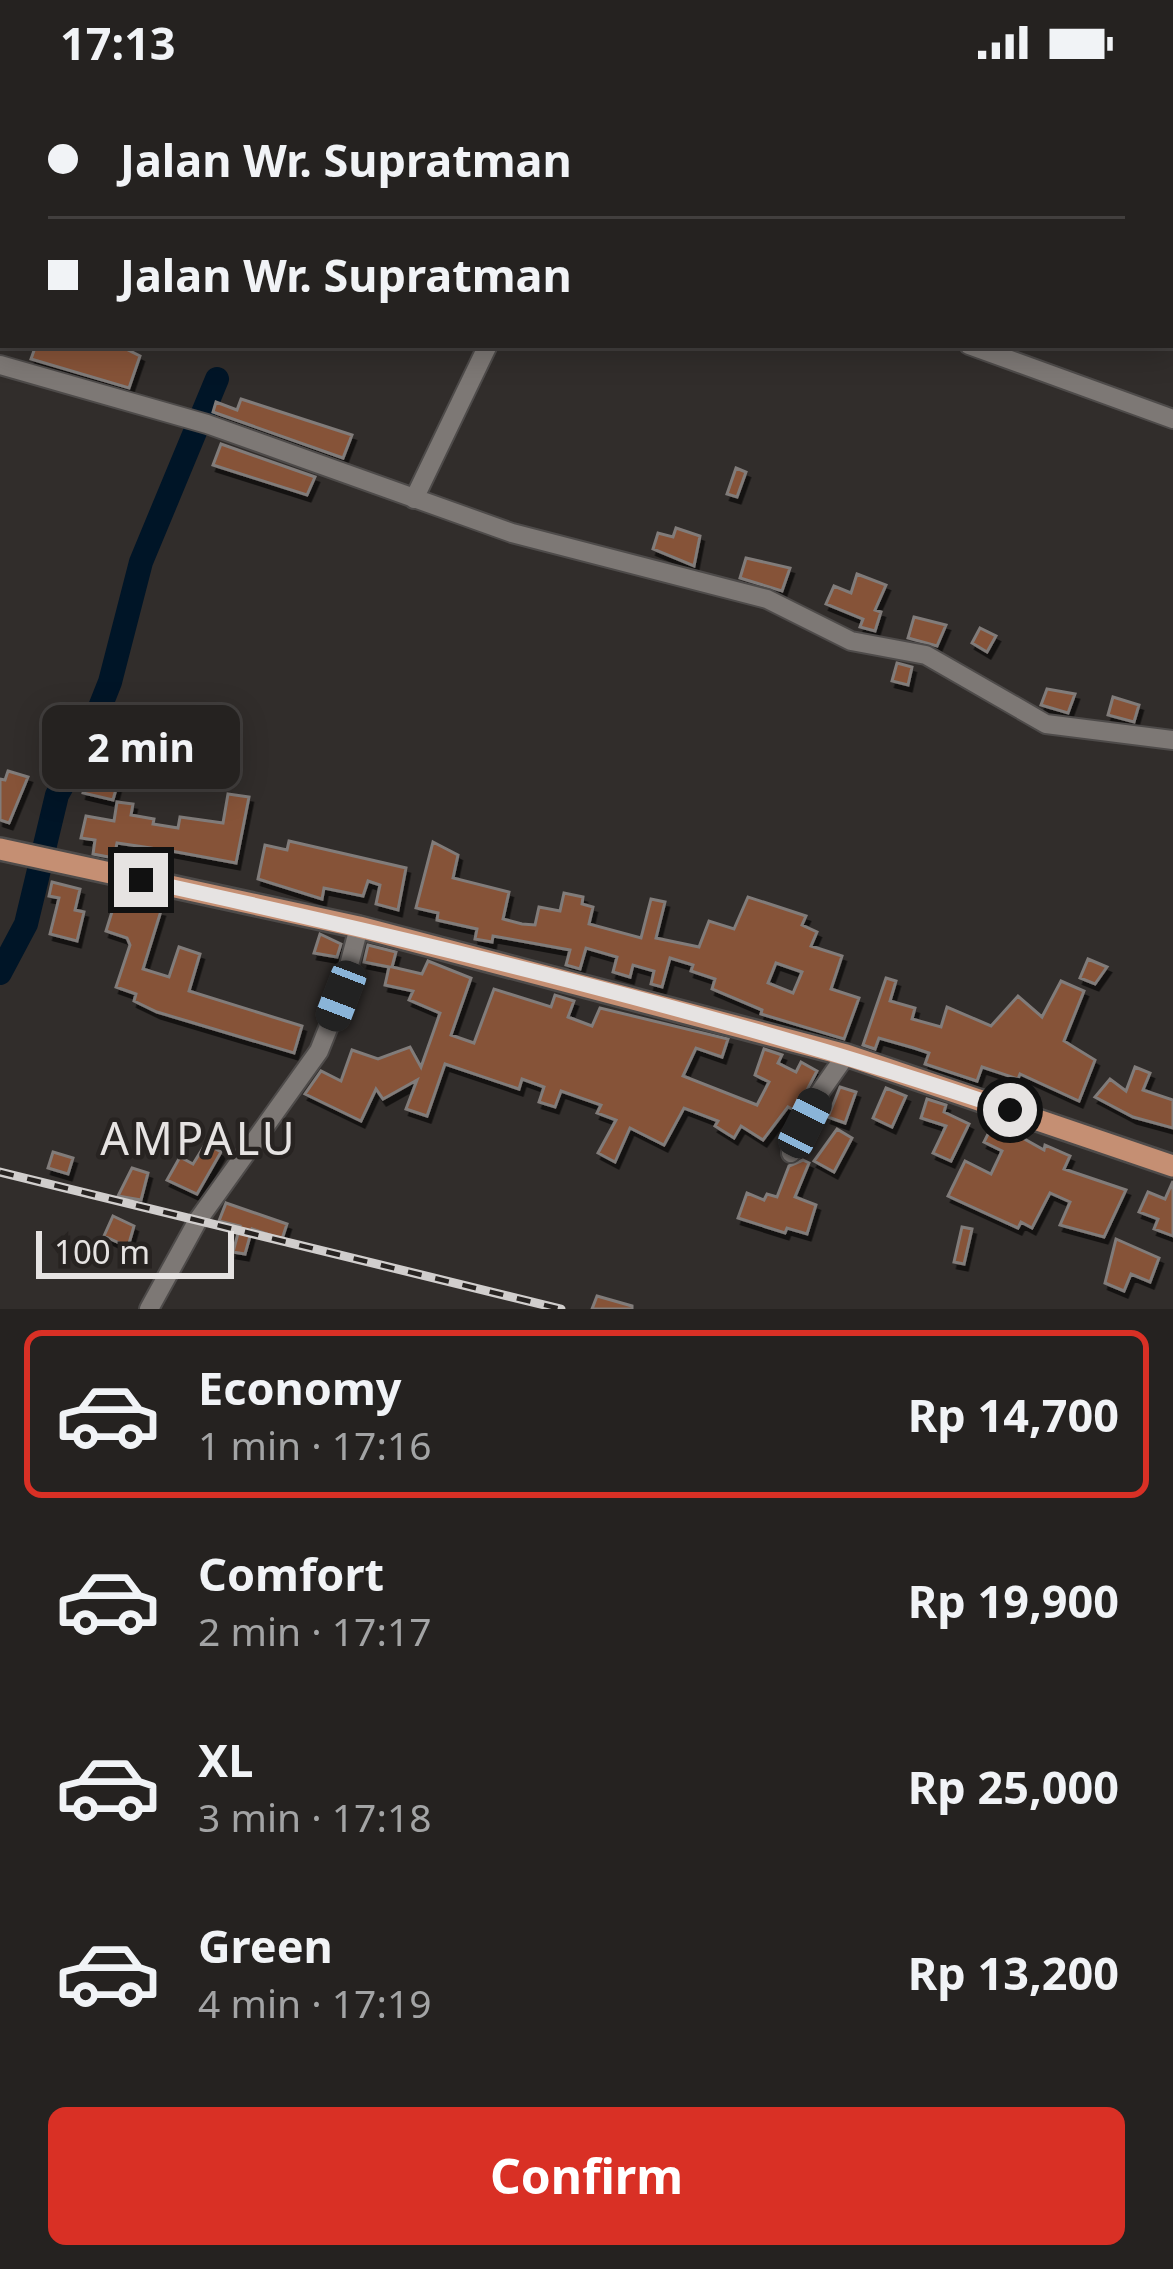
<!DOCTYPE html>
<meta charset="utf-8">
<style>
body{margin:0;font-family:"Noto Sans",sans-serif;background:#2d2a29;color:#f1f3f6;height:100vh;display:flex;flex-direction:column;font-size:45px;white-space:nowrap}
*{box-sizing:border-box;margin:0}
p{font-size:39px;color:#a3a4a5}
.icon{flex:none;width:66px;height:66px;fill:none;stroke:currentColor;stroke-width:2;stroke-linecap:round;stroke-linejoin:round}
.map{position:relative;height:1225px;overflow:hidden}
.details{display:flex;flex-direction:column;background:#252220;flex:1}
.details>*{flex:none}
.hud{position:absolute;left:0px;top:0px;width:1173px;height:264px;box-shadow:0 6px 30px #0003,0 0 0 3px #423f3e;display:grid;align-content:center;height:264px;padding:0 48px;background:#252220}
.scale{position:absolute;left:36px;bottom:30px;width:198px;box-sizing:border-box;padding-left:12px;border:6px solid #e6e3e2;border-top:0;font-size:33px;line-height:42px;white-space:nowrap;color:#e6e3e2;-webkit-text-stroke:9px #272321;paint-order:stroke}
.end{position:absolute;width:54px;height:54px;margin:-27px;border:15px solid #e6e3e2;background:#111;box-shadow:0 0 0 6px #111}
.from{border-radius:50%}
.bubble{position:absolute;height:84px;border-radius:18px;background:#252220;box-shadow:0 6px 30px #0003,0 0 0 3px #423f3e;font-size:39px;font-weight:700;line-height:84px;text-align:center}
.car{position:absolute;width:36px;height:72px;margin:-36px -18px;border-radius:15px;box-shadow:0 0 9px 3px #0007;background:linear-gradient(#222 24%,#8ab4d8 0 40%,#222 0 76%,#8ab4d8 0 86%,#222 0)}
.hud b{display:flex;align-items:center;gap:42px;height:114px;font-size:45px}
.hud b+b{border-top:3px solid #423f3e}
.hud i{width:30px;height:30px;background:#f1f3f6}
ul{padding:21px 0 0;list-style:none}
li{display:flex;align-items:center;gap:36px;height:168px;margin:0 24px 18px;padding:0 24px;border:6px solid transparent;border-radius:18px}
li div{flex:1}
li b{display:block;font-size:45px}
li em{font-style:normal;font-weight:700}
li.on{border-color:#d93025}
li>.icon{width:108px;height:108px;stroke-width:1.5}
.primary-button{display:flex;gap:24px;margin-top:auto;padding:24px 48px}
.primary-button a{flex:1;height:138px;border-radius:18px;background:#d93025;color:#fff;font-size:48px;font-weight:700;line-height:138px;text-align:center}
.status{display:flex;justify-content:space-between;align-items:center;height:84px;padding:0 60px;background:#252220;direction:ltr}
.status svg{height:33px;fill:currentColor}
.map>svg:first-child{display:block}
</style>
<div class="status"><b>17:13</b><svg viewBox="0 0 49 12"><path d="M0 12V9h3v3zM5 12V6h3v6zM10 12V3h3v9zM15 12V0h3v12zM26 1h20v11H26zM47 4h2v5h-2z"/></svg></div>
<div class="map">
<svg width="1173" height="1225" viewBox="0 0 1173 1225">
<defs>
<filter id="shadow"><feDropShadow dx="3.5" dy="6" stdDeviation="0" flood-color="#0009"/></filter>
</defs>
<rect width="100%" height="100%" fill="#312d2b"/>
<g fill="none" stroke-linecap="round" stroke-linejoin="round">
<path stroke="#001527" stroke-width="24" d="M 0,889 L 26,840 L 57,711 L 85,661 L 110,598 L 141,478 L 217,295"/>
</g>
<path fill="#865238" stroke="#817c7a" stroke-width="3" fill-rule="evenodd" filter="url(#shadow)" d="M 36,261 L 118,261 L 140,272 L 129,304 L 31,275 Z
M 241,315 L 352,351 L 343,374 L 213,328 L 216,318 L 237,326 Z
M 221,360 L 315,393 L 307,411 L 213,381 Z
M 736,384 L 746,388 L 737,413 L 727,410 Z
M 676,444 L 700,452 L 694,482 L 653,465 L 658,449 L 673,453 Z
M 746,474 L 790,484 L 782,507 L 740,494 Z
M 857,490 L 886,501 L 875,526 L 881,528 L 875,547 L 860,543 L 863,535 L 826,520 L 834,502 L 851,509 Z
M 914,533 L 946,541 L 937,562 L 908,554 Z
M 980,544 L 996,552 L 987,568 L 972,559 Z
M 897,579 L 912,583 L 908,601 L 892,597 Z
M 1047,605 L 1075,610 L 1068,629 L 1041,621 Z
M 1113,613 L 1139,621 L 1134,638 L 1108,631 Z
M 108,625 L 154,636 L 142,678 L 125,673 L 113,716 L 83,709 L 87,692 L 94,694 Z
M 8,687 L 28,693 L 9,739 L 0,736 L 0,695 L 5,696 Z
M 228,710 L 249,713 L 236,779 L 166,766 L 164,775 L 149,773 L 151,764 L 117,759 L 114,774 L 93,770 L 95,756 L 81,754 L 86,732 L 114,737 L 117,718 L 133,720 L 131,731 L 154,735 L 153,740 L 178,744 L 180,733 L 223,739 Z
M 289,757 L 406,784 L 398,826 L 376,820 L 380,801 L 368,797 L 363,812 L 324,804 L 322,815 L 258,795 L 265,761 L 287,766 Z
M 433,758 L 458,771 L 453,794 L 509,808 L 503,835 L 522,840 L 535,841 L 539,823 L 560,827 L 564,809 L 583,813 L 582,820 L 593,823 L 589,840 L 641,854 L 651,815 L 665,818 L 656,854 L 699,863 L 709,837 L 734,845 L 748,813 L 806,832 L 802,841 L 817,848 L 811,862 L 842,872 L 831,905 L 859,914 L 844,955 L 761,930 L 762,926 L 712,905 L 715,895 L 691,887 L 693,881 L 670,874 L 662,903 L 651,900 L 654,887 L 633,881 L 630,893 L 613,888 L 617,873 L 586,864 L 580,885 L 566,881 L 570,866 L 493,852 L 492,858 L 475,855 L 477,845 L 437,836 L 438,829 L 416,824 ZM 776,879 L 802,888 L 793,909 L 768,899 Z
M 52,798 L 80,805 L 75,826 L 84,828 L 77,857 L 50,850 L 59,814 L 49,812 Z
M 115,818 L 161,827 L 143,885 L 169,893 L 179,863 L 200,870 L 189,907 L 302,942 L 294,969 L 157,928 L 134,917 L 136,910 L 116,903 L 130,861 L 127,854 L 106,847 Z
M 320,850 L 341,860 L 337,873 L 314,869 Z
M 368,861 L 396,868 L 392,883 L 422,890 L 428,877 L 471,894 L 451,951 L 474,959 L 494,905 L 551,923 L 555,911 L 574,917 L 568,933 L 592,942 L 600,924 L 728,955 L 722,973 L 696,964 L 683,992 L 757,1021 L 769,998 L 755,991 L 764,965 L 782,971 L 778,979 L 796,988 L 801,978 L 817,987 L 796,1027 L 788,1023 L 763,1056 L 741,1042 L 734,1054 L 715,1042 L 718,1037 L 684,1024 L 664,1061 L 630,1044 L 615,1078 L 598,1069 L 616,1036 L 597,1029 L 601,1021 L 561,1007 L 555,1023 L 539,1018 L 544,1003 L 522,995 L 519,1005 L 445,980 L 427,1032 L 406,1025 L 417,996 L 383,1015 L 376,1005 L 361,1037 L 305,1010 L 321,987 L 341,997 L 352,966 L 378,975 L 410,963 L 421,983 L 440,929 L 409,916 L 413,907 L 385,901 L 389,883 L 364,878 Z
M 1088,875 L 1107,883 L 1095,900 L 1080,894 Z
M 886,894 L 896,897 L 890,917 L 915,924 L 912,935 L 941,943 L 947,923 L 991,942 L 1018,912 L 1042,933 L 1061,897 L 1084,907 L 1064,957 L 1095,976 L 1079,1017 L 1020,990 L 1018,995 L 982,983 L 977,997 L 925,980 L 929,969 L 914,964 L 879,954 L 875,965 L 863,961 Z
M 1135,983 L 1150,989 L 1143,1006 L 1173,1016 L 1173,1044 L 1133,1033 L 1095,1013 L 1110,995 L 1126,1007 Z
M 840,1003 L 856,1008 L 845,1039 L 828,1033 Z
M 886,1004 L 906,1012 L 892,1043 L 873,1034 Z
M 927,1015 L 946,1021 L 944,1028 L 969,1040 L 951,1077 L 933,1069 L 946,1042 L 921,1034 Z
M 994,1038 L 1044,1066 L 1045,1061 L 1070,1072 L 1064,1085 L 1126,1106 L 1104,1153 L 1060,1141 L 1070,1118 L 1050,1109 L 1032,1144 L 1021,1138 L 1018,1144 L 948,1112 L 965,1077 L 991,1090 L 1002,1067 L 984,1058 Z
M 837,1045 L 852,1054 L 834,1088 L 814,1077 Z
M 206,1059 L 221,1068 L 197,1110 L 167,1096 L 180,1073 L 193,1080 Z
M 53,1068 L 73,1074 L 68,1090 L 48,1084 Z
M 803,1076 L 809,1079 L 795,1113 L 816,1121 L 807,1150 L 787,1144 L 785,1149 L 738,1134 L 747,1109 L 764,1116 L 767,1110 L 777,1113 L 789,1082 Z
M 132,1084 L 148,1089 L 141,1116 L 118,1112 Z
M 1173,1097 L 1173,1152 L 1154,1145 L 1158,1135 L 1139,1128 L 1148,1108 L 1165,1115 Z
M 226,1119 L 287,1140 L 282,1155 L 252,1145 L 245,1170 L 233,1168 L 240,1142 L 219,1137 Z
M 113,1132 L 134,1142 L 128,1163 L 104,1152 Z
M 962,1143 L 972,1145 L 964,1180 L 954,1178 Z
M 1116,1155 L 1159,1174 L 1150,1198 L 1131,1190 L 1124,1207 L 1105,1199 Z
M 597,1212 L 632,1222 L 632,1225 L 592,1225 Z"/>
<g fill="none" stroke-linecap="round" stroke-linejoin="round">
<defs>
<path id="minor" d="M 854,0 L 863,3
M 602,3 L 603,0
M 1170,115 L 1173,116
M 969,261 L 1173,335
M 0,281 L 207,340 L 512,449 L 767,515 L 851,557 L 926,571 L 1046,640 L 1173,656
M 414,415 L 488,261
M 791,1069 L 820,1008 L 846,971
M 149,1225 L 198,1136 L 319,967 L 341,912 L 359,843"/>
<path id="major" d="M 0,765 L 359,843 L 846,971 L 1173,1082"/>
</defs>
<use href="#minor" stroke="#4e4b4a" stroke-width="22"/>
<use href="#major" stroke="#4e4b4a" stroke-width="26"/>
<use href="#minor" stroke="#7d7875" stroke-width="18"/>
<use href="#major" stroke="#c58f73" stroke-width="21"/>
<defs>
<path id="rail" d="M 0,1088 L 561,1225"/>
</defs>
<use href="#rail" stroke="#d1cecd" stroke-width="9"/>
<use href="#rail" stroke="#272321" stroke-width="4.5" stroke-dasharray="14" stroke-linecap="butt"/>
</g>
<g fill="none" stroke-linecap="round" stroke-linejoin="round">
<path stroke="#e6e3e2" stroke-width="15" d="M 141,796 C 434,860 726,930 1010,1026"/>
</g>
<g text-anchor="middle" stroke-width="9" stroke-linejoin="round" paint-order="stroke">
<g font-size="45" letter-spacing="3" fill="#e6e3e2" stroke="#272321">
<text x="199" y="1071">AMPALU</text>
</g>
</g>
</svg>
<div class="scale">100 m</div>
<i class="end from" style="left:1010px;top:1026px"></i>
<i class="end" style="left:141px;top:796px"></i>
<div class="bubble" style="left:42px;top:621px;width:198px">2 min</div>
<i class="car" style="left:341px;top:912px;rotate:201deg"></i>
<i class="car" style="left:805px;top:1039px;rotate:26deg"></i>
<div class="hud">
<b><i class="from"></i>Jalan Wr. Supratman</b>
<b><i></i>Jalan Wr. Supratman</b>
</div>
</div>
<section class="details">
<ul>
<li class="on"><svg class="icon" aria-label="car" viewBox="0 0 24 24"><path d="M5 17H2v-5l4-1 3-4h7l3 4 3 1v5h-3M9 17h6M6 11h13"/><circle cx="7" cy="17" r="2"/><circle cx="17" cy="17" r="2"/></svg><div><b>Economy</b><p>1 min · 17:16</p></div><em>Rp 14,700</em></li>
<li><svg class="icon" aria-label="car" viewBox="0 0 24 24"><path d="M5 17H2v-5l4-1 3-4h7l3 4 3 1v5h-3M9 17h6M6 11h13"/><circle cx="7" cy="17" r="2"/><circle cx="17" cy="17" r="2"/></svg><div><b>Comfort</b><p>2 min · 17:17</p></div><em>Rp 19,900</em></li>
<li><svg class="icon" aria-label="car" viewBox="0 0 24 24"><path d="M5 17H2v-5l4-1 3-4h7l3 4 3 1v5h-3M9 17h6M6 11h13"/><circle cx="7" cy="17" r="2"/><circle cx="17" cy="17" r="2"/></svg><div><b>XL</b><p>3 min · 17:18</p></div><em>Rp 25,000</em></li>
<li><svg class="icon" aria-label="car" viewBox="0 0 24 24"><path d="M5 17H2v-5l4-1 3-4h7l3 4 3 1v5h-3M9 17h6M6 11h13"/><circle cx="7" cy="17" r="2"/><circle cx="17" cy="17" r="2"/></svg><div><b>Green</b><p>4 min · 17:19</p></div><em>Rp 13,200</em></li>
</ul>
<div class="primary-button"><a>Confirm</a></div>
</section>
